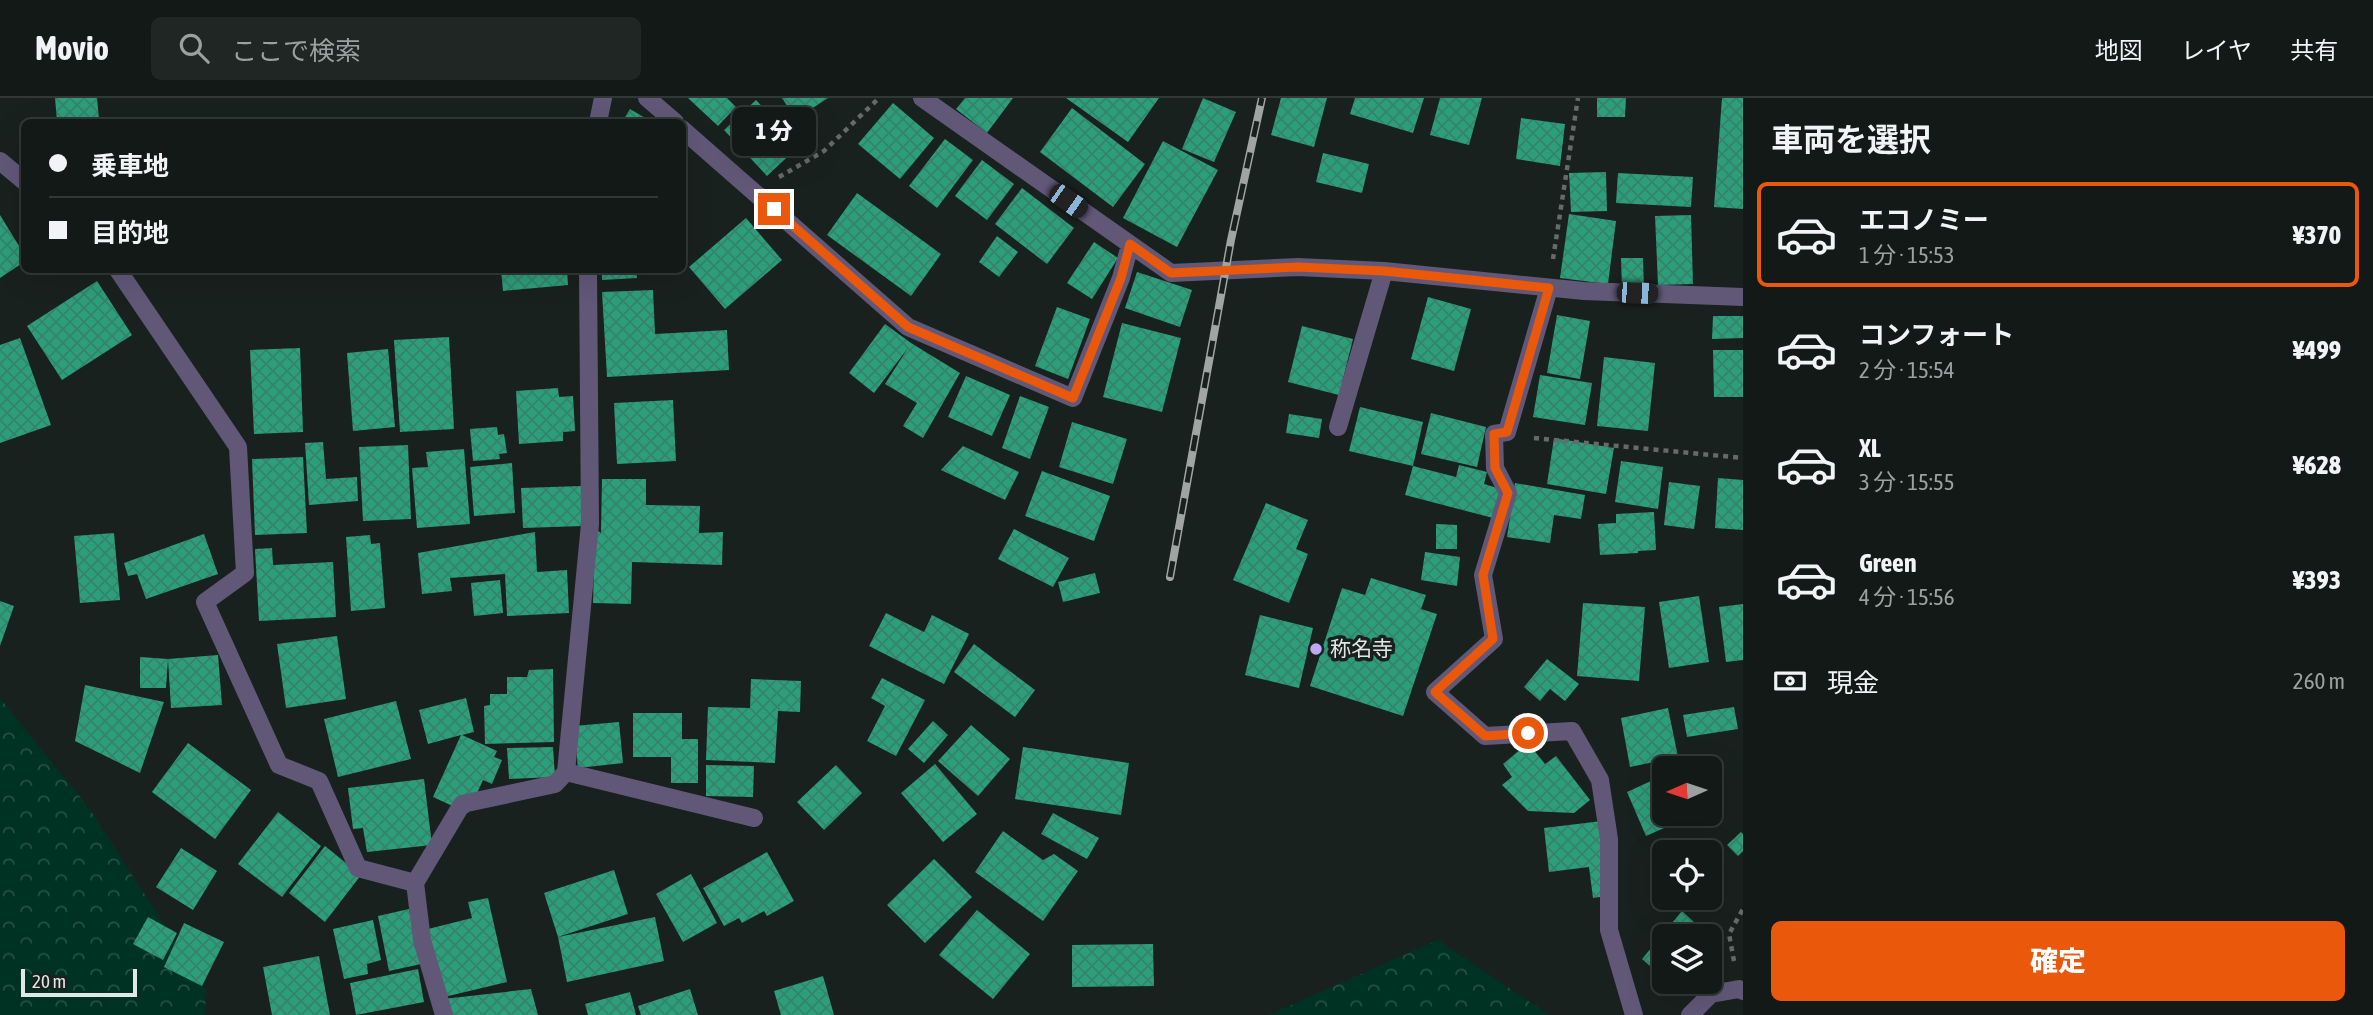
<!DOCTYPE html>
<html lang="ja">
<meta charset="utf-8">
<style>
body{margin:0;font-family:"Asap Condensed","Noto Sans JP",sans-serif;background:#202623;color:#f1f3f6;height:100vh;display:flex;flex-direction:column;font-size:26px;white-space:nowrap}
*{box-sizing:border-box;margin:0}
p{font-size:23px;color:#9da0a1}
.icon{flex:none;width:38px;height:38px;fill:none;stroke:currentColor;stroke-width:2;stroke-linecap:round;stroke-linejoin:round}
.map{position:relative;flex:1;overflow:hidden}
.details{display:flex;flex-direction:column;background:#131916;width:630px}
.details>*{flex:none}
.guide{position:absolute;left:21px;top:21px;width:665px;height:154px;border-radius:10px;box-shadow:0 7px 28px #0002,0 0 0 2px #323835;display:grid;align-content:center;height:154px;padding:0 28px;background:#131916}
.needle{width:46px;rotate:267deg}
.tools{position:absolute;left:1652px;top:658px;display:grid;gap:14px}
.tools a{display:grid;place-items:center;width:70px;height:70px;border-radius:10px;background:#131916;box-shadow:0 7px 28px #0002,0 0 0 2px #323835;font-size:35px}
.scale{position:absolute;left:21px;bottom:18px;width:116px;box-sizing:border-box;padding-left:7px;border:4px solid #e1e7e4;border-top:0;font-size:19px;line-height:24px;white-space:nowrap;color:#e1e7e4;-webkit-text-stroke:5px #19211e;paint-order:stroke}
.end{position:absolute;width:32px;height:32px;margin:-16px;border:9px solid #ea580c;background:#fff;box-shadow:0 0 0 4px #fff}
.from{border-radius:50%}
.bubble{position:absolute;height:49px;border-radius:10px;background:#131916;box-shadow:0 7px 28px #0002,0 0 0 2px #323835;font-size:23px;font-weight:800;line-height:49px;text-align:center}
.car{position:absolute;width:21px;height:42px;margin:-21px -10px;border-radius:9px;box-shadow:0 0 5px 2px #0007;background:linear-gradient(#222 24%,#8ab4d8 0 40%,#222 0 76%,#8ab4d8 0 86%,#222 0)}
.guide b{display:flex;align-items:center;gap:24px;height:66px;font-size:26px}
.guide b+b{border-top:2px solid #323835}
.guide i{width:18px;height:18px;background:#f1f3f6}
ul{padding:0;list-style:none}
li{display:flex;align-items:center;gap:21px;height:105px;margin:0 14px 10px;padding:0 14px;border:4px solid transparent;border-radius:10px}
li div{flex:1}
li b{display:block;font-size:26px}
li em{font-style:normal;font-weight:800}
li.active{border-color:#ea580c}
li>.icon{width:63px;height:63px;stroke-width:1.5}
h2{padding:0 28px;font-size:32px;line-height:84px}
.pay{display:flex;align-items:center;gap:18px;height:77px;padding:0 28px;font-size:26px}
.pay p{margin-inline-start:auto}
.primary-button{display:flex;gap:14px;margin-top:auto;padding:14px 28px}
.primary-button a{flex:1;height:80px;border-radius:10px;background:#ea580c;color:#fff;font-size:28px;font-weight:800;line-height:80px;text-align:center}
header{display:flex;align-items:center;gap:42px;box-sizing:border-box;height:98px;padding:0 35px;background:#131916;border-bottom:2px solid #323835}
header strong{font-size:33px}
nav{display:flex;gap:38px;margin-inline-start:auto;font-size:24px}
.search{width:490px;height:63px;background:#202623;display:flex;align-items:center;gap:18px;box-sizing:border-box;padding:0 24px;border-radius:10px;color:#9da0a1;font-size:26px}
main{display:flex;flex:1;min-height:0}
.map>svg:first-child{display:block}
</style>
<header>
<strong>Movio</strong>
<div class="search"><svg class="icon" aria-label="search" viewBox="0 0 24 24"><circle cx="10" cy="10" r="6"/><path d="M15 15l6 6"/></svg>ここで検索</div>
<nav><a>地図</a><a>レイヤ</a><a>共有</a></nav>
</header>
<main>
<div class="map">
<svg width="1743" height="917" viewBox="0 0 1743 917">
<defs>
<pattern id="forest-crowns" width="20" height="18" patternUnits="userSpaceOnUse" patternTransform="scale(1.75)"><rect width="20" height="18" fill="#003223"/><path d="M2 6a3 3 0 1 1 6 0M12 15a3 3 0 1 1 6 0" fill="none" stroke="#255043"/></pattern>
<pattern id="building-cross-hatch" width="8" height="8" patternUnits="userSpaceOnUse" patternTransform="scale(1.75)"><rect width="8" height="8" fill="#2d9e7a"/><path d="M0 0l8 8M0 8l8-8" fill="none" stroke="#34836a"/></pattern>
</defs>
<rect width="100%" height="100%" fill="#19211e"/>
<path fill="url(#forest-crowns)" d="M 0,600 L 89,710 L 206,892 L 205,917 L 0,917 Z
M 1438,842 L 1549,917 L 1269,917 Z"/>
<path fill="url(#building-cross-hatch)" d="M 55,0 L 97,0 L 99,21 L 57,23 Z
M 688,0 L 727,0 L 736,9 L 718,28 Z
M 782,0 L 828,0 L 796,21 Z
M 965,0 L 1013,0 L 987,35 L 956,11 Z
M 1066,0 L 1159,0 L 1128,44 Z
M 1203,0 L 1236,14 L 1214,64 L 1182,51 Z
M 1281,0 L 1327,0 L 1314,49 L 1271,37 Z
M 1355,0 L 1424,0 L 1413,35 L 1350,16 Z
M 1440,0 L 1482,0 L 1469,47 L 1430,37 Z
M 1597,0 L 1626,0 L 1625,19 L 1597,19 Z
M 1722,0 L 1743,0 L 1743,111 L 1714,109 Z
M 756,2 L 799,48 L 767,78 L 724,32 Z
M 893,5 L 934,40 L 900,81 L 858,46 Z
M 1072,10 L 1145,66 L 1113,109 L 1040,54 Z
M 630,11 L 652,24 L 622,24 Z
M 1521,20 L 1565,26 L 1560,68 L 1516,61 Z
M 945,41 L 973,62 L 937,110 L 909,88 Z
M 1163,43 L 1218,72 L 1177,149 L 1123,120 Z
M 1323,55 L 1369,66 L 1362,95 L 1316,84 Z
M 982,62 L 1014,86 L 987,122 L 955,98 Z
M 1606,74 L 1607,113 L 1571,114 L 1569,75 Z
M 1618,75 L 1693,79 L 1691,109 L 1616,105 Z
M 1022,90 L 1074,130 L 1047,166 L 995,126 Z
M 857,95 L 941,156 L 911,198 L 827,137 Z
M 1569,116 L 1616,123 L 1608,186 L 1560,180 Z
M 0,117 L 24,156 L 24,164 L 0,180 Z
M 1691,117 L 1693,186 L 1658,187 L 1655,118 Z
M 746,120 L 782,162 L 725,211 L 689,169 Z
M 997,138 L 1018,154 L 999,179 L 979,164 Z
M 1094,144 L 1118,160 L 1092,201 L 1067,185 Z
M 1621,160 L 1643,160 L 1644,191 L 1622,191 Z
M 501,172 L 567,172 L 568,187 L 503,193 Z
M 602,172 L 636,172 L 637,180 L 602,182 Z
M 1137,174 L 1192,192 L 1180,229 L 1125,210 Z
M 97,183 L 132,237 L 62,282 L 27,228 Z
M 653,192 L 655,236 L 727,232 L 729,272 L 607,279 L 602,194 Z
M 1428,199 L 1471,211 L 1454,273 L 1411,261 Z
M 1057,209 L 1090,221 L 1068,281 L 1035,268 Z
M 1557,217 L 1590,223 L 1580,281 L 1547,275 Z
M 1713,218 L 1743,218 L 1743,240 L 1712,241 Z
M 1122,225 L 1181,240 L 1162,314 L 1103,299 Z
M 885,226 L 911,245 L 960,275 L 923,340 L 903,328 L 917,305 L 885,286 L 908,250 L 874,295 L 849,275 Z
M 1302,228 L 1353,241 L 1339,297 L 1288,284 Z
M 449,239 L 454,331 L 400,334 L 394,242 Z
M 20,240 L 51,327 L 0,345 L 0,247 Z
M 300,250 L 303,334 L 254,336 L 250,252 Z
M 388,251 L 395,329 L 353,333 L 347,255 Z
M 1713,252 L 1743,252 L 1743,299 L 1714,299 Z
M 1604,259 L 1655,265 L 1648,333 L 1597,328 Z
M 1540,277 L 1592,285 L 1585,327 L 1533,319 Z
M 966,278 L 1010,297 L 992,338 L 948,319 Z
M 558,290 L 559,299 L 573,298 L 575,333 L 563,334 L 563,343 L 519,346 L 516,293 Z
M 1020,298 L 1049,309 L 1030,361 L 1002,350 Z
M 673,302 L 676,363 L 617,366 L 614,305 Z
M 1360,309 L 1423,324 L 1413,368 L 1349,353 Z
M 1431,315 L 1486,329 L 1477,369 L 1421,356 Z
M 1289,316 L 1322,321 L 1319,340 L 1286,335 Z
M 1072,324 L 1127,341 L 1113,386 L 1059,369 Z
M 497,329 L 498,337 L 504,336 L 507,355 L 499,356 L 500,361 L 473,363 L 470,331 Z
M 1554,340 L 1614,350 L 1606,396 L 1547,386 Z
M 323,344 L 326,381 L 357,379 L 358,403 L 309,407 L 305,345 Z
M 408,347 L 411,421 L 363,423 L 359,349 Z
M 963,348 L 1019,374 L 1005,402 L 941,372 Z
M 464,351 L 470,426 L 417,430 L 412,370 L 428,369 L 426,354 Z
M 303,359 L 307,435 L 255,437 L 252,361 Z
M 1621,363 L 1663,369 L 1658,411 L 1615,404 Z
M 512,365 L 515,415 L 474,418 L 470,369 Z
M 1459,367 L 1487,374 L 1484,386 L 1501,391 L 1493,420 L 1405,397 L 1413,368 L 1456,379 Z
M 1042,373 L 1110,398 L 1094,443 L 1025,418 Z
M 1718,380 L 1743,382 L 1743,432 L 1715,430 Z
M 602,381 L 646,381 L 646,407 L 700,408 L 699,435 L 723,434 L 722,467 L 632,464 L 631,506 L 593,505 L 595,431 L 601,435 Z
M 1669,384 L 1700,388 L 1694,431 L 1664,427 Z
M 1515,385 L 1585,397 L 1581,421 L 1554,417 L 1550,445 L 1507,439 Z
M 581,388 L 583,428 L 523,430 L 521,390 Z
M 1266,405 L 1308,422 L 1296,451 L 1308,456 L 1289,505 L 1233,482 Z
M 1654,414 L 1656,452 L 1638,453 L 1638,455 L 1600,457 L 1598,426 L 1616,425 L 1616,416 Z
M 1436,426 L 1457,427 L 1457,451 L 1436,451 Z
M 1014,431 L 1069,460 L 1053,489 L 998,461 Z
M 535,434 L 537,474 L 567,472 L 569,515 L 507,518 L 505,476 L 450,480 L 452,493 L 422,496 L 418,455 Z
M 114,435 L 120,502 L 80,505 L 74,438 Z
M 204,436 L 218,476 L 146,501 L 137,476 L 128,478 L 124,465 Z
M 370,437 L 371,446 L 380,445 L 385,510 L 351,513 L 346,439 Z
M 272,450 L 273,467 L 333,464 L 336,519 L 259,523 L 255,451 Z
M 1425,454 L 1460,459 L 1457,488 L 1421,482 Z
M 1095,475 L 1100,495 L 1063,504 L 1058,484 Z
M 1371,480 L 1426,497 L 1421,511 L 1437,516 L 1403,618 L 1310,588 L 1342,490 L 1365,497 Z
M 500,482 L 503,515 L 474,518 L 471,485 Z
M 1699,498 L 1709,564 L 1669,570 L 1659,504 Z
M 0,503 L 14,508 L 0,548 Z
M 1583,505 L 1645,509 L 1639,583 L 1577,578 Z
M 1743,506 L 1743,562 L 1726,564 L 1719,509 Z
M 886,515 L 924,534 L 932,517 L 969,536 L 944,586 L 869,548 Z
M 1260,517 L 1313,530 L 1299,590 L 1245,577 Z
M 337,538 L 346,601 L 286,610 L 277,546 Z
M 974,546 L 1035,592 L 1015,619 L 954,574 Z
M 218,557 L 222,607 L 171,610 L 168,561 L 166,590 L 140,590 L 140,559 L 168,561 Z
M 1547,561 L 1579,586 L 1565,603 L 1550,591 L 1540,603 L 1524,589 Z
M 553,571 L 554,644 L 485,646 L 484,608 L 490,607 L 490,596 L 507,596 L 507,579 L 527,579 L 529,572 Z
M 882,580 L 925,602 L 896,658 L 867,643 L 885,608 L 871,600 Z
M 751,581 L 801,583 L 800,614 L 778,613 L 775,665 L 706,662 L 708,609 L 750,610 Z
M 85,587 L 164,604 L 140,675 L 75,643 Z
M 466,600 L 474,634 L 462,637 L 497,653 L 494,659 L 502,662 L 492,686 L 483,682 L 468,715 L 433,699 L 461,637 L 428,646 L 419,612 Z
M 396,603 L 411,661 L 338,679 L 324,621 Z
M 1734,609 L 1738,631 L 1687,639 L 1683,617 Z
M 1668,610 L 1678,659 L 1630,669 L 1621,620 Z
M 633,615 L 682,615 L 682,641 L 698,641 L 698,685 L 671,685 L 671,659 L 633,659 Z
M 933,623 L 948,637 L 924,665 L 908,651 Z
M 619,624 L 623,665 L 578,670 L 574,628 Z
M 971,627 L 1010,661 L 978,698 L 938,663 Z
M 188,645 L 251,692 L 215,741 L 152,694 Z
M 1528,645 L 1545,666 L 1556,658 L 1590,702 L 1574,715 L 1528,713 L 1502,687 L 1512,679 L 1503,666 Z
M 553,649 L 555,679 L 509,681 L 507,650 Z
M 1023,649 L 1129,665 L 1121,717 L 1015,701 Z
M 935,666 L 977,716 L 943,744 L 901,695 Z
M 706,667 L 754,668 L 753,699 L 706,698 Z
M 836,667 L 862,695 L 824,732 L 797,704 Z
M 1664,677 L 1664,716 L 1696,716 L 1646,738 L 1627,694 Z
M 424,681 L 432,747 L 367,754 L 363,730 L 353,731 L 348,690 Z
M 1718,683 L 1724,703 L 1710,708 L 1710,686 Z
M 278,714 L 321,748 L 282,799 L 238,766 Z
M 1053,715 L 1099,740 L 1087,761 L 1041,736 Z
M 1602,723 L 1607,798 L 1593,800 L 1589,769 L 1549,774 L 1544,730 Z
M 1003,733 L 1043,762 L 1054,756 L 1078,773 L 1043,823 L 975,774 Z
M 1741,734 L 1743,736 L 1743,753 L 1738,758 L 1727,747 Z
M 325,748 L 361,777 L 325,824 L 289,795 Z
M 181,750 L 217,773 L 193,812 L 156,789 Z
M 767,754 L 794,803 L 767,818 L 764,813 L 742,825 L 739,820 L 724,828 L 703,790 Z
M 934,761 L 972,799 L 925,845 L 887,807 Z
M 614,772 L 628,816 L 558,839 L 655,819 L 664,863 L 567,884 L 558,839 L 544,795 Z
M 691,776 L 717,825 L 683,844 L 656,796 Z
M 488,800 L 507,884 L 440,900 L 424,832 L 472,820 L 468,804 Z
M 409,811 L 421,866 L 389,873 L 378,818 Z
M 977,812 L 1030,856 L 993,901 L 939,857 Z
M 1682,813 L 1708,837 L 1664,838 L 1664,880 L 1642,861 Z
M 148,819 L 177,835 L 163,862 L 133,846 Z
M 373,822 L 381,862 L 367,866 L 368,876 L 344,881 L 333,831 Z
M 184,825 L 224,844 L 202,888 L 164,869 Z
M 1153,846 L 1154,888 L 1072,889 L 1072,847 Z
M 319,858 L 330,917 L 272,917 L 263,869 Z
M 418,871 L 424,904 L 356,917 L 350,885 Z
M 823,878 L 834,917 L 781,917 L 774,893 Z
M 531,891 L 538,917 L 445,917 L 443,901 Z
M 690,891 L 698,917 L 641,917 L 638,908 Z
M 630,894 L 636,917 L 588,917 L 585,906 Z"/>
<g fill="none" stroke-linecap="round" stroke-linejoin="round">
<path stroke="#646b68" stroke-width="4.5" stroke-dasharray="5 5" stroke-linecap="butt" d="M 779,79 L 824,53 L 879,0
M 1553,161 L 1578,0
M 1534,340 L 1743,360
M 1734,863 L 1729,836 L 1743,811"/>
<path stroke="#615878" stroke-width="18" d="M 647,0 L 675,24
M 922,0 L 1171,175 L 1298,169 L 1384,173 L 1584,193 L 1743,199
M 598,24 L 603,0
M 682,31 L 908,229 L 1073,300 L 1121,180 L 1130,147
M 0,63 L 24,83
M 118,172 L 238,349 L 245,475 L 205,504 L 279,667 L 319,683 L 358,770 L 415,785
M 1549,190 L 1507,334 L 1494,336 L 1495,370 L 1508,395 L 1483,477 L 1494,541 L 1435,594 L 1485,638 L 1572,633 L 1600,682 L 1609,741 L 1609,832 L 1634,917
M 1338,329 L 1384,173
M 566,674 L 754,720
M 444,917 L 422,842 L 415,785 L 462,706 L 555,686 L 566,674 L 590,426 L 588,172
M 1690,917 L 1711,896 L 1739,891 L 1743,893"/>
<defs>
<path id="rail" d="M 1170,479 L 1231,142 L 1262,0"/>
</defs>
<use href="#rail" stroke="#9fa5a2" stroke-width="8"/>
<use href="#rail" stroke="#19211e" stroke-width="5" stroke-dasharray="16" stroke-linecap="butt"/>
</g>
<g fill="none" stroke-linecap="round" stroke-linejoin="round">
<path stroke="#ea580c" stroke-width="9" d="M 774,111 L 908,229 L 1073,300 L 1121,180 L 1130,146 L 1171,175 L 1298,169 L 1384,173 L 1549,190 L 1507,334 L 1494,336 L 1495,370 L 1508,395 L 1483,477 L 1493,541 L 1435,594 L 1485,638 L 1528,635"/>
</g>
<circle fill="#bea9f4" stroke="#19211e" stroke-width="2.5" cx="1316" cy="551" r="7"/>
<g text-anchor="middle" stroke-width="7" stroke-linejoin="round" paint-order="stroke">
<g font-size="21" fill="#e1e7e4" stroke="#19211e" text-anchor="start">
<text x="1330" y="558">称名寺</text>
</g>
</g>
</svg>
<div class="tools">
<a><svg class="needle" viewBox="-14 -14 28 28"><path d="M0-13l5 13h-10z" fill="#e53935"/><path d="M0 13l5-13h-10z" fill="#9da0a1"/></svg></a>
<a><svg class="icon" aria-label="locate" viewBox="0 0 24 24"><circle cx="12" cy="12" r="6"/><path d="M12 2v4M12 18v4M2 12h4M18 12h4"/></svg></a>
<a><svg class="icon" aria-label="layers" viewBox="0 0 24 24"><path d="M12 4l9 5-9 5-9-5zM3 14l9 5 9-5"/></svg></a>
</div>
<div class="scale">20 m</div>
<i class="end from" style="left:1528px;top:635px"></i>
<i class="end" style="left:774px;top:111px"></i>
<div class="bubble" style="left:732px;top:9px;width:84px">1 分</div>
<i class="car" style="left:1068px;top:103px;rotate:125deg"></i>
<i class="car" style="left:1637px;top:195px;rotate:92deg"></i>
<div class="guide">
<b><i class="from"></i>乗車地</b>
<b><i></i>目的地</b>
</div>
</div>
<section class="details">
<h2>車両を選択</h2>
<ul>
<li class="active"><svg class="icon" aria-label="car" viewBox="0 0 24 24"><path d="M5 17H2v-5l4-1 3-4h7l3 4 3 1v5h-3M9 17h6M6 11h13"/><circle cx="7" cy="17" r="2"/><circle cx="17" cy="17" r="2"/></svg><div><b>エコノミー</b><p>1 分 · 15:53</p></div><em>¥370</em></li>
<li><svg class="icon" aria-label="car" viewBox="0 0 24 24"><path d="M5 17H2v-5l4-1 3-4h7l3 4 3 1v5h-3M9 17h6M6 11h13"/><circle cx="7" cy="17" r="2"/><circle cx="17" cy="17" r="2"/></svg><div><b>コンフォート</b><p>2 分 · 15:54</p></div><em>¥499</em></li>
<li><svg class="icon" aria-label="car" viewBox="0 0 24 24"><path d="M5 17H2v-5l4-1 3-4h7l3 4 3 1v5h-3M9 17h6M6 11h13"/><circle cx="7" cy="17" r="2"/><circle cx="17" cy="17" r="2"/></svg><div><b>XL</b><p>3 分 · 15:55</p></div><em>¥628</em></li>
<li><svg class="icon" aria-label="car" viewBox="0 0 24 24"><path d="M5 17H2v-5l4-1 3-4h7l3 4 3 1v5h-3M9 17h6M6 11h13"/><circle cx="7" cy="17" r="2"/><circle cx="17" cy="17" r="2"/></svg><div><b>Green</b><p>4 分 · 15:56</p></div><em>¥393</em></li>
</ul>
<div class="pay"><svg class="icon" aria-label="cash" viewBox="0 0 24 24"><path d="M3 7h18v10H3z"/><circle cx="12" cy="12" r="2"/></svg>現金<p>260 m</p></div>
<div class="primary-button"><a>確定</a></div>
</section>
</main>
